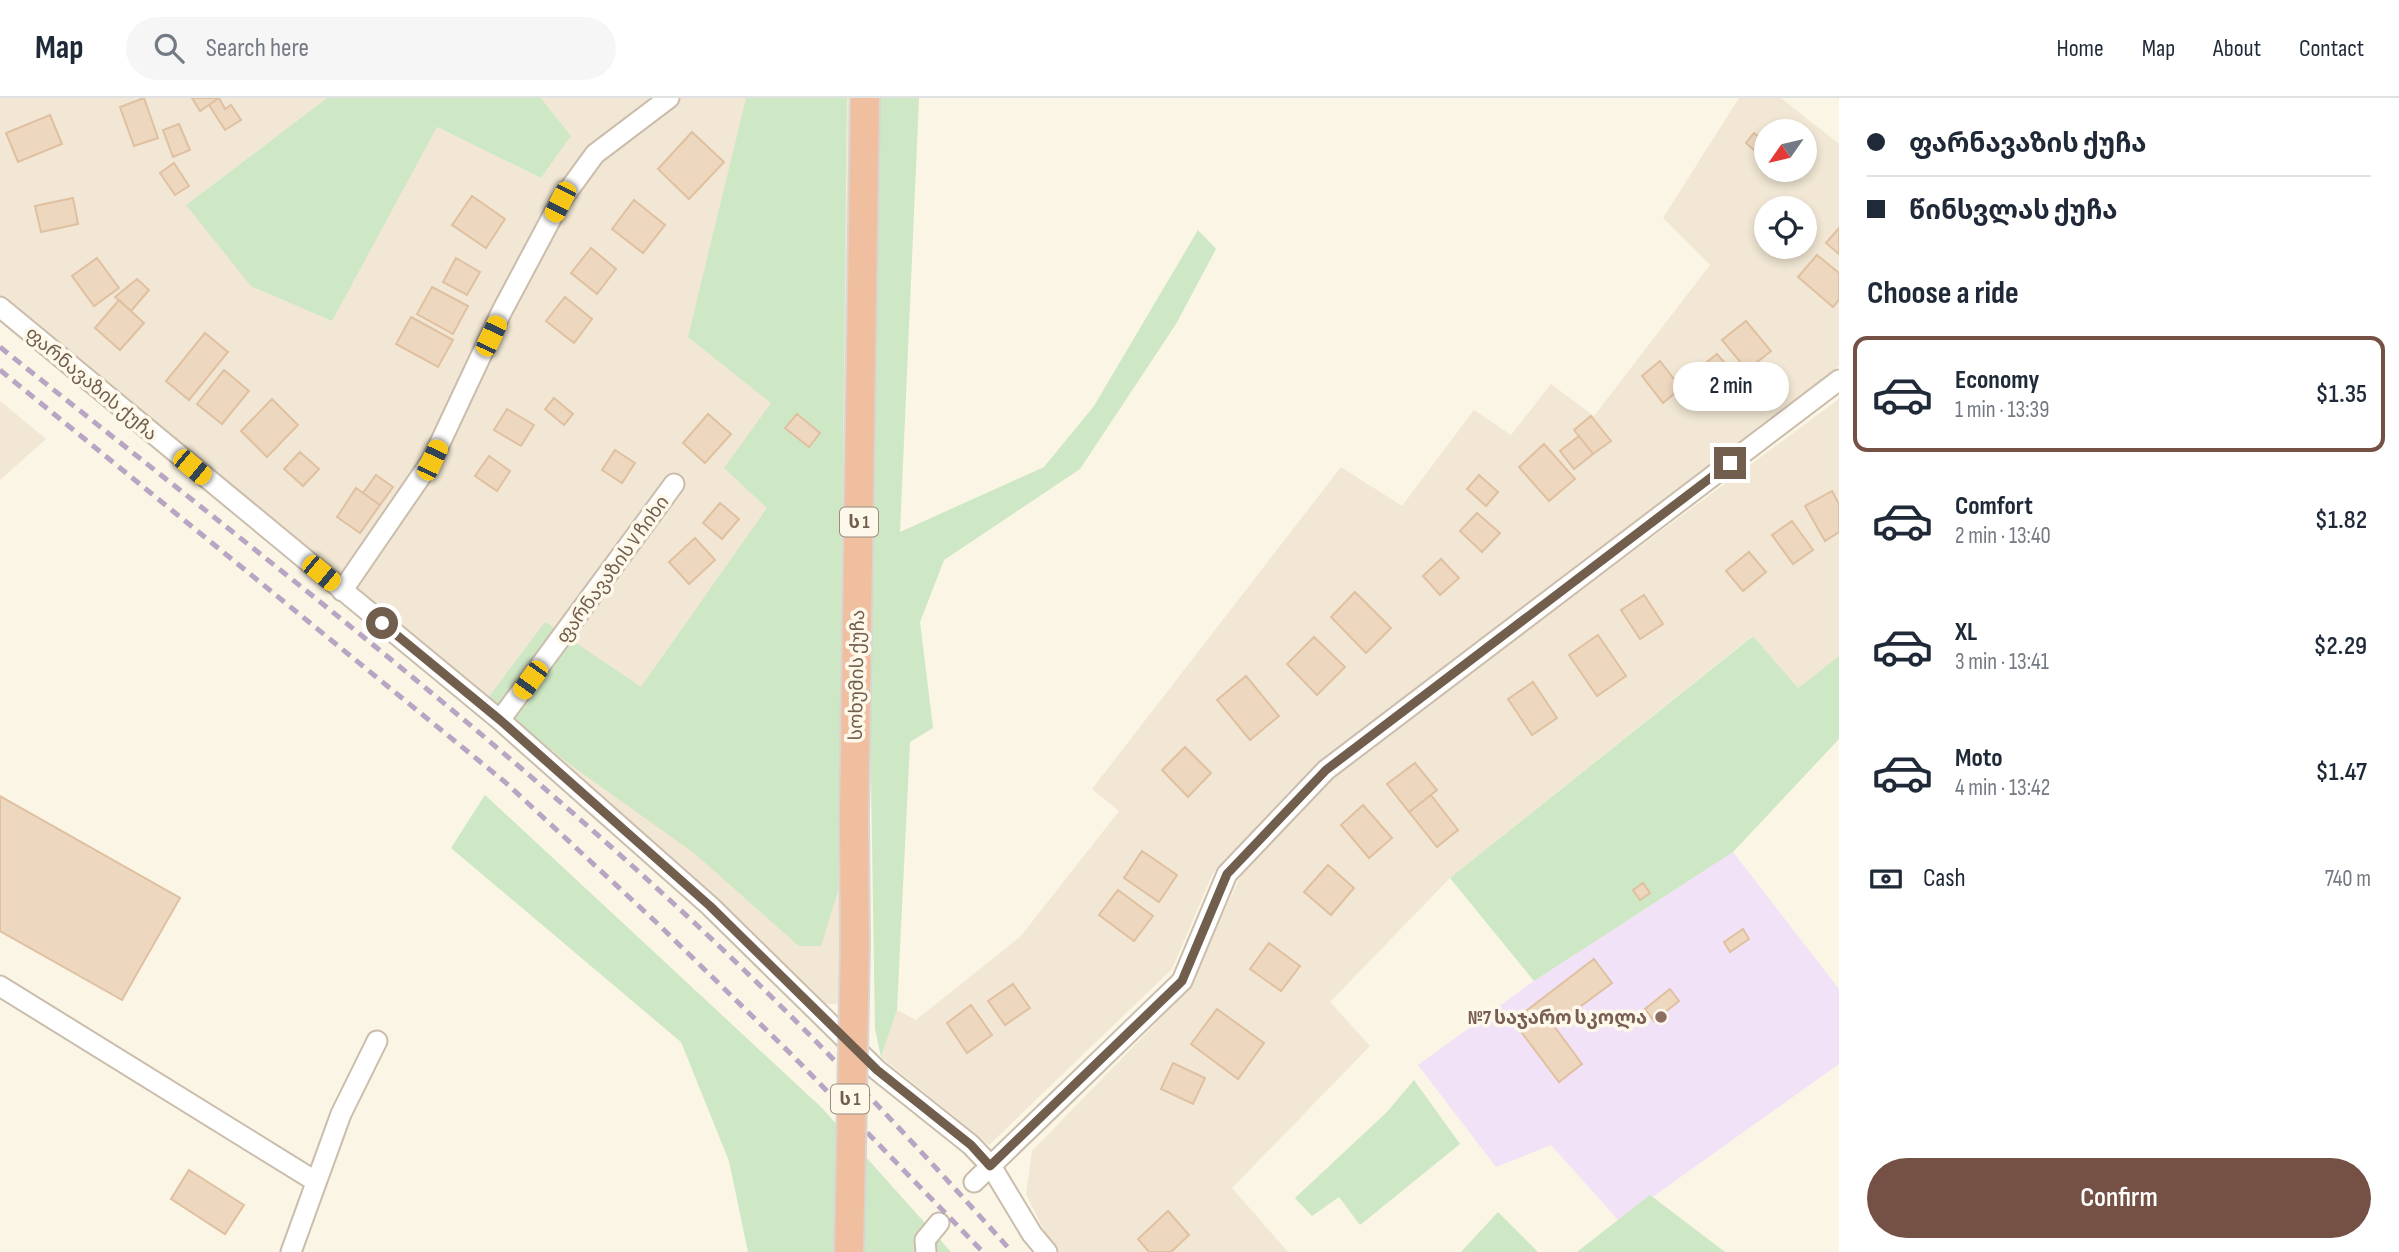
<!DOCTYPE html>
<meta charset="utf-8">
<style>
body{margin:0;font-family:"Sofia Sans Condensed","Noto Sans Georgian",sans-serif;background:#f6f6f7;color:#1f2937;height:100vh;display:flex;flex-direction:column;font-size:26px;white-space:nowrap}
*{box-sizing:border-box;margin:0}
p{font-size:23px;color:#747a83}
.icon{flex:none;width:38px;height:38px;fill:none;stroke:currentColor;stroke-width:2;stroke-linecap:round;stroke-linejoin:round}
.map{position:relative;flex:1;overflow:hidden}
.details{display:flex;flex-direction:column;background:#fff;width:560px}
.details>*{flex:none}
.banner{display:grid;align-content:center;height:154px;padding:0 28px;background:#fff}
.needle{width:46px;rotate:236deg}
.buttons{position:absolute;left:1754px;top:21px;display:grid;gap:14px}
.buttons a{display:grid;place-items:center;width:63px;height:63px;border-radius:50%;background:#fff;box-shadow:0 4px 10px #0003;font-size:35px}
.end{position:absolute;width:32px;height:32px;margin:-16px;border:9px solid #715e4c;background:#fff;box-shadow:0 0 0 4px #fff}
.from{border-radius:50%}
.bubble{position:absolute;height:49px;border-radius:24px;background:#fff;box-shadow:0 4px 10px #0003;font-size:23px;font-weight:600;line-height:49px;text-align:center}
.car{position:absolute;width:21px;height:42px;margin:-21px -10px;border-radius:9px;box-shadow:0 0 5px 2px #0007;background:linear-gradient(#f5c518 24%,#345 0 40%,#f5c518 0 76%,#345 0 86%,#f5c518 0)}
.banner b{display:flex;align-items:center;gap:24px;height:66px;font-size:26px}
.banner b+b{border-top:2px solid #e0e1e3}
.banner i{width:18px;height:18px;background:#1f2937}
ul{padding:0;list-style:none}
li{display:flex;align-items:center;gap:21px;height:116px;margin:0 14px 10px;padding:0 14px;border:4px solid transparent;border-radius:14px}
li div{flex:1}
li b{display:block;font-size:26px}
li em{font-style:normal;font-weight:600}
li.active{border-color:#745144}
li>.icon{width:63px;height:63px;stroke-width:1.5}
h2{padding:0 28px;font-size:32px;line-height:84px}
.pay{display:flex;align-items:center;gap:18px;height:77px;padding:0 28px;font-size:26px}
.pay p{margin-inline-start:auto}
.primary-button{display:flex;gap:14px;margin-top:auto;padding:14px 28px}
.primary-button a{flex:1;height:80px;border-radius:42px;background:#745144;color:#fff;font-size:28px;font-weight:600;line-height:80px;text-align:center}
header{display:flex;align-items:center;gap:42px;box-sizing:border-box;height:98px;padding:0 35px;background:#fff;border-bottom:2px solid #e0e1e3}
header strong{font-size:33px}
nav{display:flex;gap:38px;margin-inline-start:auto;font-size:24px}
.search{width:490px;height:63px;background:#f6f6f7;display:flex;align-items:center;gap:18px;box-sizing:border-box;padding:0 24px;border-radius:38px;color:#747a83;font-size:26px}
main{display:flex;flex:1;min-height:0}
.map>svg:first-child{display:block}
</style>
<header>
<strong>Map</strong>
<div class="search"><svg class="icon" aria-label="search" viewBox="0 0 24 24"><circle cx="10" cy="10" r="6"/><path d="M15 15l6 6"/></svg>Search here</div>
<nav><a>Home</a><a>Map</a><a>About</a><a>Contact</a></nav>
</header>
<main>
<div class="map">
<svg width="1839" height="1154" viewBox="0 0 1839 1154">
<rect width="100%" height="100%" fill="#faf5e5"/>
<path fill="#f1e7d4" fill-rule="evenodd" d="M 0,0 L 327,0 L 186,107 L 437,29 L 541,80 L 571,38 L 541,0 L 746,0 L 689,239 L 846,116 L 847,0 L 851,0 L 844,885 L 837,906 L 823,906 L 686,771 L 0,200 Z
M 1739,0 L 1781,0 L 1839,46 L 1839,268 L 1322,664 L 1213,775 L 1172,871 L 989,1047 L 881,959 L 897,912 L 916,922 L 1021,838 L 1119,713 L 1092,691 L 1341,369 L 1402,408 L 1474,312 L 1511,337 L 1551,286 L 1594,318 L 1710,167 L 1663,120 ZM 1766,33 L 1804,33 L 1804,72 L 1766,72 ZM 1766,110 L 1804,110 L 1804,149 L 1766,149 Z
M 1839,301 L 1839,558 L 1798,590 L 1752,538 L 1450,780 L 1330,904 L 1370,948 L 1232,1090 L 1288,1154 L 1059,1154 L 1048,1141 L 1026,1096 L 1032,1053 L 1186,894 L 1244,771 L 1329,679 Z
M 0,303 L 46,341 L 0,382 Z"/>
<path fill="#f1e2f7" d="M 1733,754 L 1839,891 L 1839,966 L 1619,1123 L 1551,1047 L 1496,1069 L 1418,967 L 1534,883 Z"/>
<path fill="#cee7c4" d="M 327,0 L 541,0 L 571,38 L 541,80 L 437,29 L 332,223 L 251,188 L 186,107 Z
M 746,0 L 847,0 L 838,793 L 821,848 L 799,848 L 694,755 L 568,665 L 488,600 L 545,524 L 641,589 L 767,410 L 724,370 L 771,305 L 688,239 Z
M 876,0 L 919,0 L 900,434 L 1044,369 L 1094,308 L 1198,132 L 1216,151 L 1176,226 L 1080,371 L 944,462 L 920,524 L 933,630 L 910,644 L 897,912 L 881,959 L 875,931 L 868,489 Z
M 1753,538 L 1798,590 L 1839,558 L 1839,641 L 1733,754 L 1534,883 L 1450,780 Z
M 485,697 L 822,1010 L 951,1154 L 748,1154 L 729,1063 L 681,944 L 451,750 Z
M 1414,982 L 1460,1046 L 1360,1127 L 1339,1099 L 1312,1118 L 1295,1100 L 1387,1014 Z
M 1650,1097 L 1725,1154 L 1577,1154 Z
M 1498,1114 L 1538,1154 L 1461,1154 Z"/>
<path fill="#eed7bf" stroke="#dfc0a0" stroke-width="2" d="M 144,0 L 158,40 L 134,48 L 120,9 Z
M 192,0 L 219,0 L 200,13 Z
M 219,0 L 225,11 L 231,7 L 241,22 L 225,32 L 209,7 Z
M 50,17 L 62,46 L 18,64 L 6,35 Z
M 179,26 L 190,52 L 173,59 L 163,32 Z
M 692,34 L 724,64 L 689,101 L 658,71 Z
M 1754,35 L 1766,45 L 1766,63 L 1746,45 Z
M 174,65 L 189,88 L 175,97 L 160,75 Z
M 472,98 L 505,121 L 486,150 L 452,127 Z
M 73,100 L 78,126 L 41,134 L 35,108 Z
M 634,102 L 665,127 L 643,155 L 612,131 Z
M 1839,130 L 1839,156 L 1826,145 Z
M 591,150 L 616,171 L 597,196 L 571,175 Z
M 1817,157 L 1839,175 L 1839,202 L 1833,209 L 1798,179 Z
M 97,160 L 119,190 L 94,208 L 72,178 Z
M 456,160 L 480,174 L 467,197 L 443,184 Z
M 137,181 L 149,192 L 131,213 L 115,199 Z
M 432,189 L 468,208 L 453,236 L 417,216 Z
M 565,199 L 592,221 L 574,245 L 546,223 Z
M 119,202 L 144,225 L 120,252 L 95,230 Z
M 411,219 L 453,242 L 438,269 L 396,246 Z
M 1746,223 L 1771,253 L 1747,272 L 1722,242 Z
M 205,235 L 228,254 L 189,302 L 166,283 Z
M 1717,256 L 1740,283 L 1714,304 L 1691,277 Z
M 1660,263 L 1681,290 L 1663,305 L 1642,278 Z
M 224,272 L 249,293 L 222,326 L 197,306 Z
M 554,300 L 573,316 L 564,327 L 545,311 Z
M 272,301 L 298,327 L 267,359 L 241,333 Z
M 507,311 L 534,327 L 521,348 L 494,332 Z
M 708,316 L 731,336 L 705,365 L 683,345 Z
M 797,316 L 820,335 L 809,349 L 785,330 Z
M 1591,318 L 1611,343 L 1593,356 L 1574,332 Z
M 1579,338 L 1593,356 L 1574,371 L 1560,353 Z
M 1544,346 L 1575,381 L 1549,403 L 1519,369 Z
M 615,352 L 635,365 L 622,385 L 602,372 Z
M 300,354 L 319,371 L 303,388 L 284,371 Z
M 489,358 L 510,373 L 497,393 L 475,378 Z
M 376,377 L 393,389 L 380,407 L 363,395 Z
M 1479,377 L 1498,394 L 1486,408 L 1467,391 Z
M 356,390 L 380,407 L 360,435 L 337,419 Z
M 1832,393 L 1839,406 L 1839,434 L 1825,443 L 1805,408 Z
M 720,405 L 739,421 L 722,441 L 703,425 Z
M 1477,415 L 1500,435 L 1482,454 L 1460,433 Z
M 1792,423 L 1813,452 L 1793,466 L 1772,437 Z
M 695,440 L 715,462 L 689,486 L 669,464 Z
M 1749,454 L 1766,474 L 1743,493 L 1726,473 Z
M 1441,461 L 1459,480 L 1440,497 L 1423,478 Z
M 1355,494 L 1391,530 L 1366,555 L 1331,519 Z
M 1644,497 L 1663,526 L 1640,541 L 1621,512 Z
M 1598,537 L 1626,578 L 1597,598 L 1569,557 Z
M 1314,539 L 1345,569 L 1317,597 L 1287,566 Z
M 1246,578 L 1279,618 L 1250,642 L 1217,602 Z
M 1533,584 L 1557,620 L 1532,637 L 1508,601 Z
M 1185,649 L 1211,675 L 1188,699 L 1162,672 Z
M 1415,665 L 1437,692 L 1409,714 L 1387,686 Z
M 1431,697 L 1458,732 L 1437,749 L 1409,714 Z
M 0,698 L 180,800 L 122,902 L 0,833 Z
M 1363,707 L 1392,740 L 1369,760 L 1341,727 Z
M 1142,753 L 1177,777 L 1159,804 L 1124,780 Z
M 1328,767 L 1354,790 L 1331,817 L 1304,794 Z
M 1643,785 L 1650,795 L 1640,802 L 1633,792 Z
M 1118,792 L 1153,818 L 1134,843 L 1099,817 Z
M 1743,831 L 1749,841 L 1730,854 L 1724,844 Z
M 1269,845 L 1300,868 L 1281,893 L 1250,871 Z
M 1594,861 L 1612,885 L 1554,928 L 1582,966 L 1559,984 L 1513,923 Z
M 1013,886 L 1030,910 L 1005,927 L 988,903 Z
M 1670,891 L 1679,903 L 1654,923 L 1645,911 Z
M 971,907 L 992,937 L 967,955 L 947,925 Z
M 1217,911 L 1264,945 L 1238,981 L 1191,946 Z
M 1173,965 L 1205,980 L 1193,1006 L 1161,991 Z
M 189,1072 L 244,1107 L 225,1136 L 171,1101 Z
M 1168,1113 L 1189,1137 L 1171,1154 L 1149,1154 L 1138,1141 Z"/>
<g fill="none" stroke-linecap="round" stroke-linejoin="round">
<defs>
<path id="minor" d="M 0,209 L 500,622 L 710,808 L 877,972 L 971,1047 L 991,1068 L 1032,1136 L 1047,1154
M 342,493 L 432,362 L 502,213 L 560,104 L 595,56 L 669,0
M 500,622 L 674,386
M 0,888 L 315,1083
M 974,1084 L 1182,883 L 1227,776 L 1326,672 L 1839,282
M 291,1154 L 341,1016 L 377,943
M 926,1154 L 925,1142 L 939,1125"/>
<path id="highway" d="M 855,848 L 854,720 L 865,0"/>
</defs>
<use href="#minor" stroke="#cbbdac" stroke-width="23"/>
<use href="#highway" stroke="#dad5d0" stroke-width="32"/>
<use href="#minor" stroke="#fff" stroke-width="19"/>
<use href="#highway" stroke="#f0bfa0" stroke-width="28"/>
<path stroke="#b8a4c3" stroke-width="5" stroke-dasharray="10 7" stroke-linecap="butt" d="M 0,249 C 227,431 460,608 674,806 C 793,915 905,1034 1012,1154
M 0,272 L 505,684 L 657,825 L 792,957 L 983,1154"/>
<defs>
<path id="highway-bridge" d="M 849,1154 L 855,848"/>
</defs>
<use href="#highway-bridge" stroke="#dad5d0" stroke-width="32" stroke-linecap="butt"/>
<use href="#highway-bridge" stroke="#f0bfa0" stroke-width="28"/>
</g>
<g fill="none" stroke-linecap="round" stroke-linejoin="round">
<path stroke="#715e4c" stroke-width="9" d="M 382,525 L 500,622 L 710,808 L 877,972 L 971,1047 L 990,1068 L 1182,883 L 1227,776 L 1326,672 L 1730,365"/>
</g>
<circle fill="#8d6e63" stroke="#fef8eb" stroke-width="2.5" cx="1661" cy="919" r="7"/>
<g text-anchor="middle" stroke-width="7" stroke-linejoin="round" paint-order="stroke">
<g fill="#fef8eb" stroke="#9b8c7c" stroke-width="2">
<rect x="840" y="409.5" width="38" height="29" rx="5"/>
<rect x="831" y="986.5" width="38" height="29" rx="5"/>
</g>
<g font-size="18" font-weight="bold" fill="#715e4c">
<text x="859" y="430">ს 1</text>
<text x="850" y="1007">ს 1</text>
</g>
<g font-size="19" fill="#715e4c" stroke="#fef8eb">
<text transform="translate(92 285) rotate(40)" y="7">ფარნავაზის ქუჩა</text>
<text transform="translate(612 471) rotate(-54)" y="7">ფარნავაზის V ჩიხი</text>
<text transform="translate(856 577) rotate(-89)" y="7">სოხუმის ქუჩა</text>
</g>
<g font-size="19" font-weight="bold" fill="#785e54" stroke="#fef8eb" text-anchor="end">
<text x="1647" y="926">№7 საჯარო სკოლა</text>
</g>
</g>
</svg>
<div class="buttons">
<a><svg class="needle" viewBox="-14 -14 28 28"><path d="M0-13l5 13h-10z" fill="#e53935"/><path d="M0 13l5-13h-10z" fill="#747a83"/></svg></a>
<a><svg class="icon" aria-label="locate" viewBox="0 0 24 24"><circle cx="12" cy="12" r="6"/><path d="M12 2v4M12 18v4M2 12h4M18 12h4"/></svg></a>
</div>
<i class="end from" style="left:382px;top:525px"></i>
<i class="end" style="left:1730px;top:365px"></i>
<div class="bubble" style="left:1673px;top:264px;width:116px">2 min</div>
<i class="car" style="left:560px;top:104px;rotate:207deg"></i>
<i class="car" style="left:491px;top:238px;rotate:25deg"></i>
<i class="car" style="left:432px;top:362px;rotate:25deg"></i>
<i class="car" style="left:192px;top:369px;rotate:130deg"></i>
<i class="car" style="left:321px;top:475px;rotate:130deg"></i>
<i class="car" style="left:530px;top:582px;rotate:216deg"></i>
</div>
<section class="details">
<div class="banner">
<b><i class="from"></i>ფარნავაზის ქუჩა</b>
<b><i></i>წინსვლას ქუჩა</b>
</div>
<h2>Choose a ride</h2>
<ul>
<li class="active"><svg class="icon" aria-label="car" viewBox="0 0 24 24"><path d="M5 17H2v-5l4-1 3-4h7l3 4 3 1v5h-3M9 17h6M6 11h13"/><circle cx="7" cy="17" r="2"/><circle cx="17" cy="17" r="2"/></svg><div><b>Economy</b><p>1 min · 13:39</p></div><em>$1.35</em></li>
<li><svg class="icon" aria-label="car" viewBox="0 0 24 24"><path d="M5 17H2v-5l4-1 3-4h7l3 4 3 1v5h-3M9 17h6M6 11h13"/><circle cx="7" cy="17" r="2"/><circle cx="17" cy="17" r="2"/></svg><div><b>Comfort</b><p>2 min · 13:40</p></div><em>$1.82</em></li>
<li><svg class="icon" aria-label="car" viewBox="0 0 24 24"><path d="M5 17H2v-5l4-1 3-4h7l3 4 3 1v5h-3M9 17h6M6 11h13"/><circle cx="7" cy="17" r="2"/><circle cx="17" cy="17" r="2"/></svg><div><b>XL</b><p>3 min · 13:41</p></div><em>$2.29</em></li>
<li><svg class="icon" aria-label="car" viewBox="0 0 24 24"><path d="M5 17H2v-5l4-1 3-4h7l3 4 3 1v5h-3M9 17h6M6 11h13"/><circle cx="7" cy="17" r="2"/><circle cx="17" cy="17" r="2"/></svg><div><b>Moto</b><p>4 min · 13:42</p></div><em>$1.47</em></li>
</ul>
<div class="pay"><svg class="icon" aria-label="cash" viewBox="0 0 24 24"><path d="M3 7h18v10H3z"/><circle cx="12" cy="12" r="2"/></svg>Cash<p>740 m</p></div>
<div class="primary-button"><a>Confirm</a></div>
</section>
</main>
